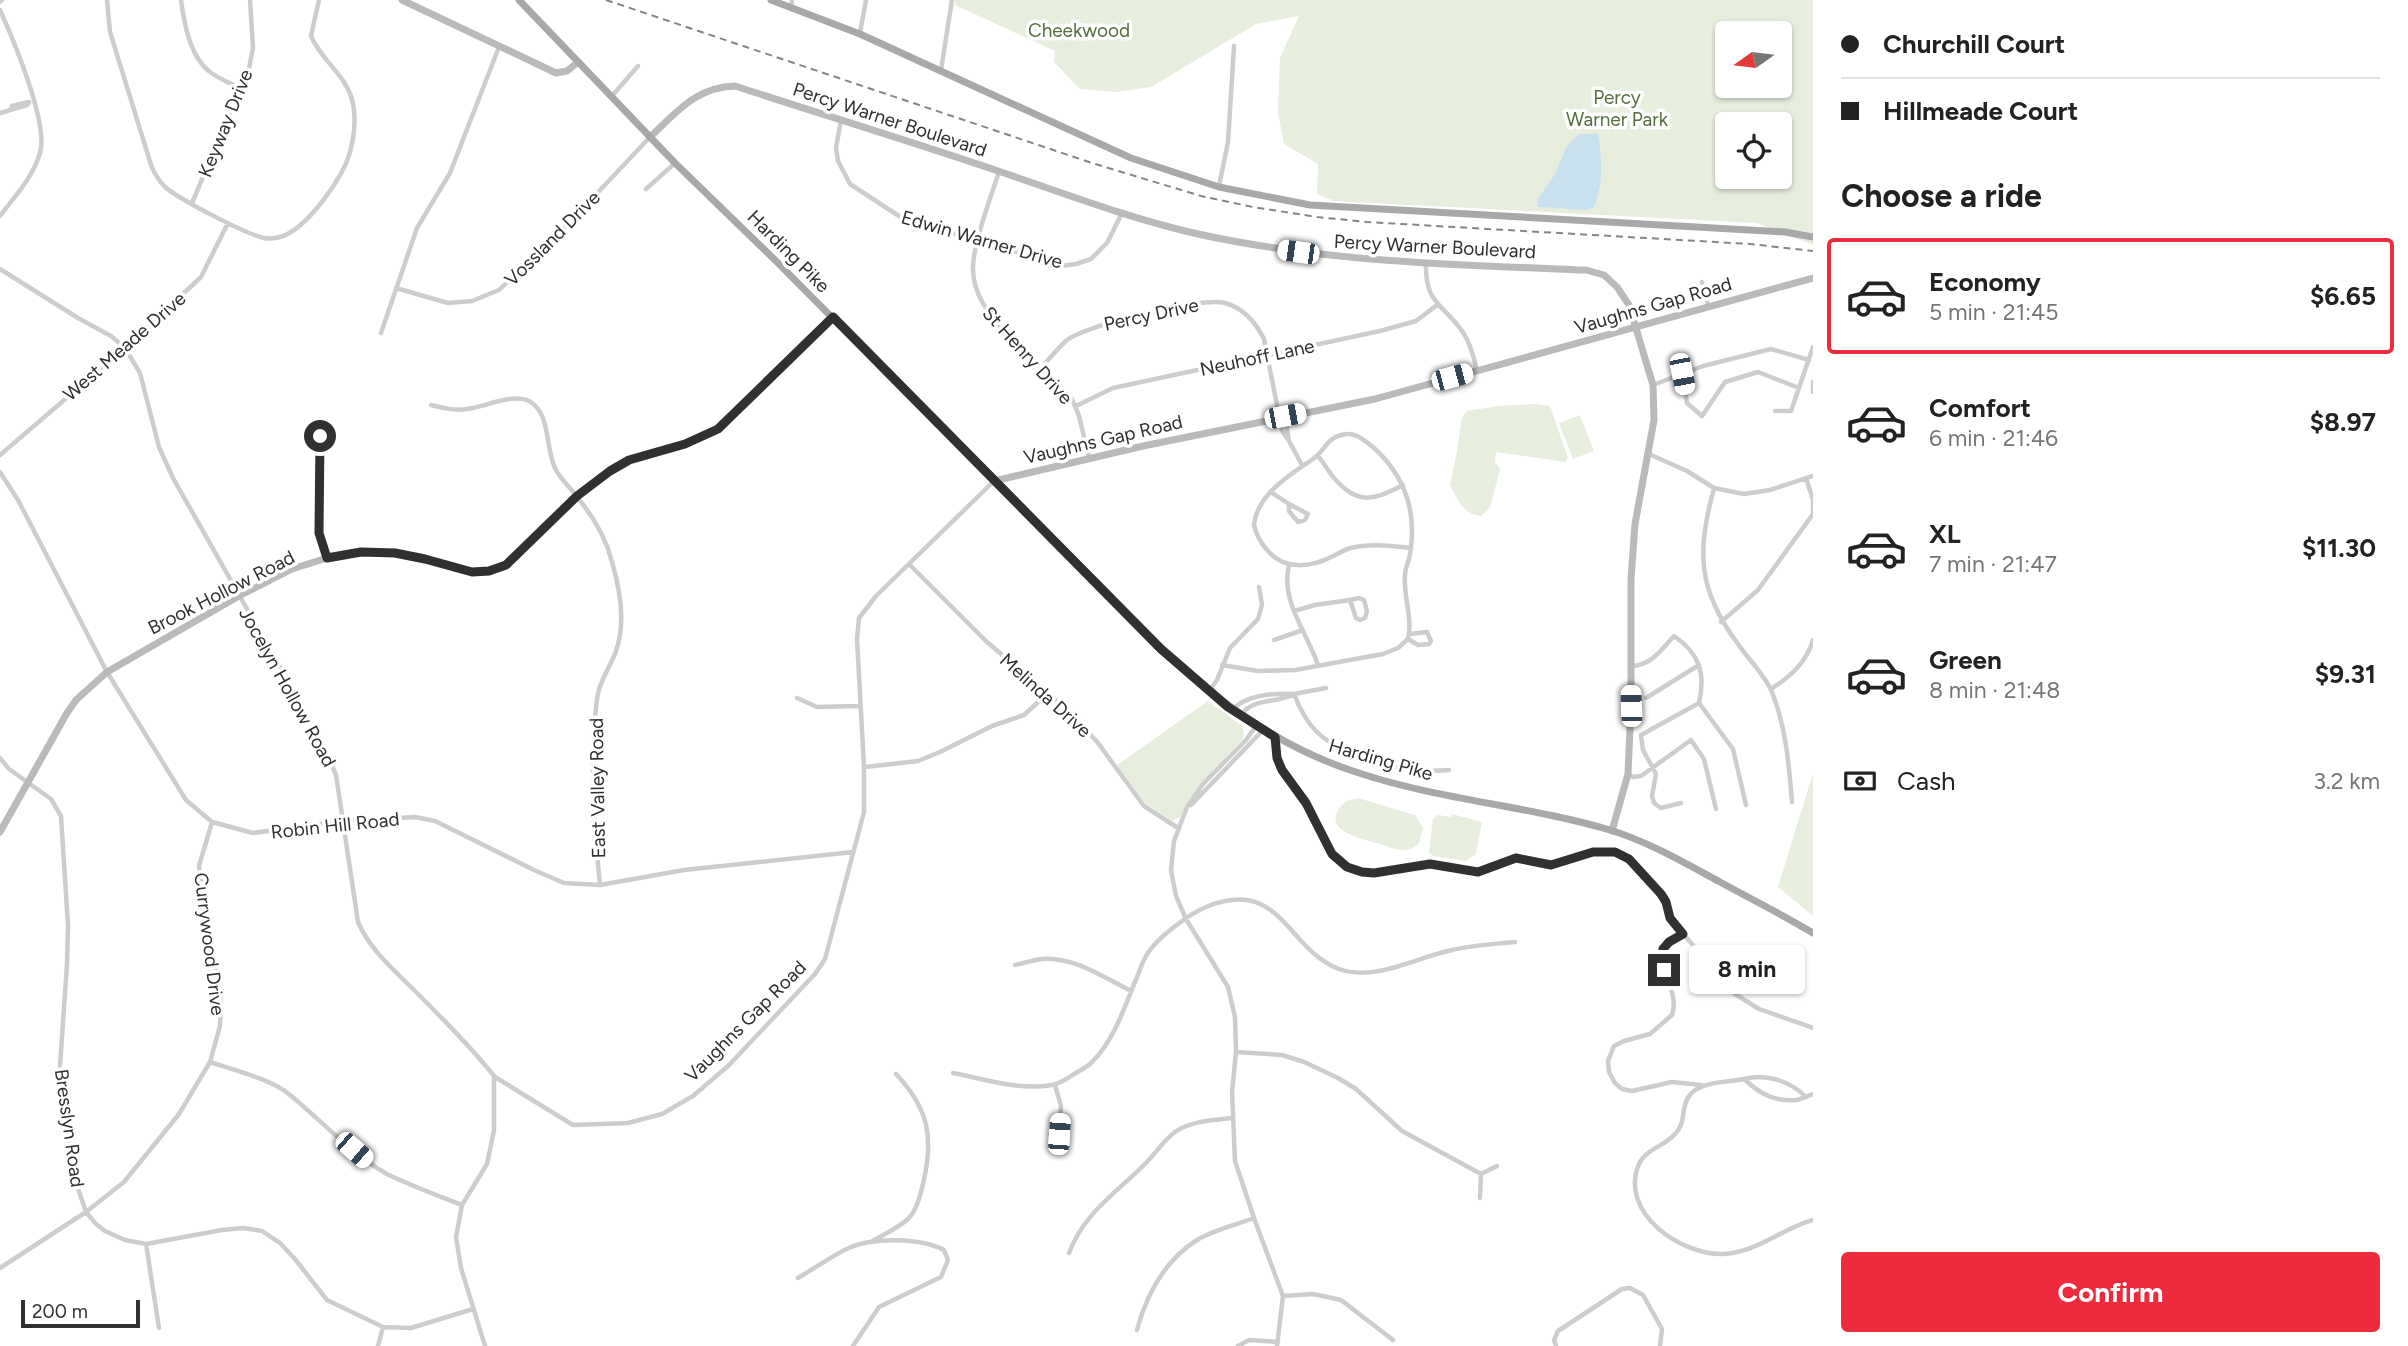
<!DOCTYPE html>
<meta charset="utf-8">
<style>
body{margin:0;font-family:Figtree,sans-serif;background:#f6f6f6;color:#222;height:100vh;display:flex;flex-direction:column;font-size:26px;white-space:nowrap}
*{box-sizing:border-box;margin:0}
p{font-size:23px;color:#767676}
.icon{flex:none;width:38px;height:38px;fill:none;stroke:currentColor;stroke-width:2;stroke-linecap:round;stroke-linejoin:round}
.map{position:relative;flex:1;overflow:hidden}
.sheet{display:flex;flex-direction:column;background:#fff;width:595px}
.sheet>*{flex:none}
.hud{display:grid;align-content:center;height:154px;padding:0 28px;background:#fff}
.needle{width:46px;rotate:256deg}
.fabs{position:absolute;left:1715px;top:21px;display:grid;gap:14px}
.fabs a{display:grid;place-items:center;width:77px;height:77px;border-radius:7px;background:#fff;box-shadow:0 2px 5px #0004;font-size:35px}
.scale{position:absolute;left:21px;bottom:18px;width:119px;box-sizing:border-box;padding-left:7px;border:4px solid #303030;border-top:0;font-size:19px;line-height:24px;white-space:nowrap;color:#303030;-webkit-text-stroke:5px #fff;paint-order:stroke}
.end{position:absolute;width:32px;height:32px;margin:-16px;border:9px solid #303030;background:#fff;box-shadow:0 0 0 4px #fff}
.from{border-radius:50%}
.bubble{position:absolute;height:49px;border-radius:7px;background:#fff;box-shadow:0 2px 5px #0004;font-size:23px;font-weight:700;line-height:49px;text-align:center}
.car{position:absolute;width:21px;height:42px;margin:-21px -10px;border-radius:9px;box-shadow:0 0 5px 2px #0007;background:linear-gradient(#fff 24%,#345 0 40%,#fff 0 76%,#345 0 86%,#fff 0)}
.hud b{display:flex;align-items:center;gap:24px;height:66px;font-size:26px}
.hud b+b{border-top:2px solid #e0e0e0}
.hud i{width:18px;height:18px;background:#222}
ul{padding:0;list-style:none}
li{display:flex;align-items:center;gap:21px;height:116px;margin:0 14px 10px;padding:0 14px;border:4px solid transparent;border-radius:7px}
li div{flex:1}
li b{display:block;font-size:26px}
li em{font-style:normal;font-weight:700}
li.on{border-color:#ee2b3d}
li>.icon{width:63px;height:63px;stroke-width:1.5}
h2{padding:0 28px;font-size:32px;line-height:84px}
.pay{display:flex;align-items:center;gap:18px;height:77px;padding:0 28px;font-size:26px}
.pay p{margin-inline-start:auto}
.cta{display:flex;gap:14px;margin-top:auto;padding:14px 28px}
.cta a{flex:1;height:80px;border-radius:7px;background:#ee2b3d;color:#fff;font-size:28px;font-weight:700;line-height:80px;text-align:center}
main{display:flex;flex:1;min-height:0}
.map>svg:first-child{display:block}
</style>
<main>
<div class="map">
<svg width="1813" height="1346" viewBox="0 0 1813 1346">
<rect width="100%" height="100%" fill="#fff"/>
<path fill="#e7eede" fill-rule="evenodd" d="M 955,0 L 1813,0 L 1813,245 L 1757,223 L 1334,201 L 1317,194 L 1318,164 L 1284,144 L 1278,113 L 1280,58 L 1299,16 L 1256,24 L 1151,87 L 1116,92 L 1080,89 L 1054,62 L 1055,51 L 955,5 ZM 1727,33 L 1780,33 L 1780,86 L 1727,86 ZM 1727,124 L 1780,124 L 1780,177 L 1727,177 Z
M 1536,404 L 1550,406 L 1568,458 L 1565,462 L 1496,452 L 1495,462 L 1500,469 L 1490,508 L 1481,516 C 1463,514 1458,500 1450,485 L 1457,451 L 1462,417 L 1467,411 L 1498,406 Z
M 1580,415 L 1594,451 L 1573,459 L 1559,423 Z
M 1208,701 L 1242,726 L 1244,735 L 1242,740 L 1201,783 L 1180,817 L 1172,821 L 1145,803 L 1117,765 Z
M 1813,773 L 1813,916 L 1778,887 Z
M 1358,798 L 1415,815 L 1423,828 L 1419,843 C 1415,847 1411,850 1404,850 C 1396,850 1386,846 1377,843 C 1358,838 1316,829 1346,801 Z
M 1452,814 L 1482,822 L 1476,854 L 1466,861 L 1432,856 L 1429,851 L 1433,819 L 1438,815 L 1451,817 Z"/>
<path fill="#c9e1ee" d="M 1580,134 L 1598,134 C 1602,157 1604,185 1594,207 L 1587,210 L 1538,207 L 1538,199 L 1555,174 L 1566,148 L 1573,139 Z"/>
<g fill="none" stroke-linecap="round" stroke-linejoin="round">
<path stroke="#cdcdcd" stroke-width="4.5" d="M 107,0 L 110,32 L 152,168 C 156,175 159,181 164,186 C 178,199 246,234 264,238 C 269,239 276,238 280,237 C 306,230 344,177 350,152 C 354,137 356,119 353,104 C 348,76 322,62 311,36 L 319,0
M 181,0 C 184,23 190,57 210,72 C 219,79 230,83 240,88
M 0,2 L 2,0
M 791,7 L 792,0
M 0,10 C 13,39 49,124 40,153 C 33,177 15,196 0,216
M 860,33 L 866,0
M 941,70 L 952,0
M 612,96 L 638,66
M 11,109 L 12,106 L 29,102
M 0,113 L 27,105 L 29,102
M 841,120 L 836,148 L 838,161 L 850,184 L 905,220 L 978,240 L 1061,266 L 1076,264 L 1091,259 L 1107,243 L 1122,213
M 999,172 C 991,196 972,247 973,270 C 974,320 1041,363 1072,399 L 1079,416 L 1089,457
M 1219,186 L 1228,142 L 1234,46
M 646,189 L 675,163
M 192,203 L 249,68 L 253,48 L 250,0
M 1426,264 C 1425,306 1445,304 1464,334 C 1471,345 1474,358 1477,370
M 0,269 L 78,318 L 111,336 L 125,348 L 140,373 L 159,447 L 173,478 L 321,740 L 336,775 L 358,922 C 370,950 394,970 416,992 C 443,1019 471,1047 494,1076 L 494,1130 L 487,1164 L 462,1205 L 456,1237 L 461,1268 L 485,1346
M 1702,282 L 1708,305
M 396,288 L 448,303 L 472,301 L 499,290 L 572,220 L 650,137
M 381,333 L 417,228 L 450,173 L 499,47
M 1041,368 C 1049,359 1058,348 1067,340 C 1087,325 1202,296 1225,303 C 1243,308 1256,323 1264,339 L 1282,431 L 1289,441 L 1285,417
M 1682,374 L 1687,403 L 1702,416 L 1725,382 L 1758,372 L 1799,388
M 1813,382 L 1813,392
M 1653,385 L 1703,366 L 1771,349 L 1809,360
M 431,405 C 443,408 455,411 467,409 C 485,407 512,393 529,401 C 551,413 545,447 555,468 C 560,479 570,487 577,497 C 593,516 606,538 612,562 C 620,589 626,623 616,651 C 610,668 599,681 597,699 C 589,761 594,823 600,885
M 1076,406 L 1113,388 L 1380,331 L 1416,321 L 1437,305
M 1775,411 L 1791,411 L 1813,347
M 323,425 L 320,436 L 319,533 L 326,558
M 1289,441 L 1302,465
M 1649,454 L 1687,471 L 1714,488 L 1744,494 L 1770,490 L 1813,476
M 0,455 L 125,348 L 201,277 L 228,223
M 1318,456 C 1324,463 1328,471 1334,478 C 1358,506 1374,500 1403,485
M 0,472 L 18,500 L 107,672 L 186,800 L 212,822 L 253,833 L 342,821 L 415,817 L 435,821 L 534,870 L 564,883 L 600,885 L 684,870 L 853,852
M 1714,488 C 1697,552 1697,589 1738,644 C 1748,659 1765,675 1772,692 C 1786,728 1789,764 1792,802
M 1271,492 L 1289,504 L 1289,511 L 1298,522 L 1305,520 L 1308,514 L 1289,504
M 909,564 L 987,642 L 1072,714 L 1098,743 L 1144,806 L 1178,828
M 1289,565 C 1280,601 1307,632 1318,665
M 1294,611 L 1315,605 L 1350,600 L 1356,618 L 1360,620 L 1365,618 L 1367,611 L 1364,600 L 1359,598 L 1350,600
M 1721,622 L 1758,590 L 1813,514 L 1813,500 L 1806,478
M 1408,639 L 1418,645 L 1429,644 L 1431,641 L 1427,632 L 1410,634
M 1274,640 L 1303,630
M 1222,665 L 1258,671 L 1295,670 L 1383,654 L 1398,648 L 1408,639 C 1413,618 1403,596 1405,575 C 1405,568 1409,561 1410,554 C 1417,512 1406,477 1374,448 C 1364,440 1355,431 1341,435 C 1327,438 1324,452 1313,459 C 1291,474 1257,494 1254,525 C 1256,535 1262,545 1270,553 C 1286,570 1312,567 1331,557 C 1338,554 1343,550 1351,548 C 1371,543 1391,546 1411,548
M 1631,666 C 1652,665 1661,650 1674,636 C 1699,653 1706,673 1699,703 L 1641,735 L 1643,750 L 1656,774 L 1652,796 L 1654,803 L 1661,808 L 1681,803
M 1326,688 L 1294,694 C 1299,707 1306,721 1316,731 C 1346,761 1408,774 1449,770
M 1771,689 C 1791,676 1806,663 1813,640
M 1209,691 L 1217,680 L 1230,648 L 1258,619 L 1262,605 L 1259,587
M 797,698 L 817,707 L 859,706
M 1646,698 L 1699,665
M 1699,703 L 1733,749 L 1746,805
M 1232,710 C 1246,695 1274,693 1294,694 C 1276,704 1254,697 1241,715
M 1256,726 L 1246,740 L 1203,784 L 1187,807 L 1174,841 L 1171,870 L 1176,896 L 1186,919 L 1228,987 L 1235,1017 L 1236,1052 L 1232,1092 L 1235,1161 L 1254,1218 L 1283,1296 L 1277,1346
M 1275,737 L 1277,758 L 1282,770 L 1306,803 L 1332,854 L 1347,867 L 1358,871 L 1375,873 L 1434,864 L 1481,872 L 1516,858 L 1546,866 L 1597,852 L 1619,853 L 1631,861 L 1661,894 L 1666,903 L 1673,922 L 1735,994 L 1759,1009 L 1813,1028
M 0,758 L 9,769 L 51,799 L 61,816 L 68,925 L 67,964 L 60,1066 L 61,1088 L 75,1180 L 86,1212 L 96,1224 L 105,1231 L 125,1240 L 146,1244 L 222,1230 L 243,1228 L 262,1231 L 280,1243 L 295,1259 L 327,1300 L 383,1327 L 411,1328 L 473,1309
M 865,767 L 918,761 L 940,752 L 992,726 L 1024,715 L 1048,693
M 1628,774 L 1633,777 L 1641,776 L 1691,740 L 1704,759 L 1716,809
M 1191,805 L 1263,730
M 1683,935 C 1636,958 1683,981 1672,1015 L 1650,1034 L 1624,1041 L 1614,1046 L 1608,1061 L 1609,1072 L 1615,1083 L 1622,1089 L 1632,1091 L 1672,1082 L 1701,1085
M 1015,965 C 1024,963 1033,960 1042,959 C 1073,956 1105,978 1131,991
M 1236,1052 L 1282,1055 L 1304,1062 L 1338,1078 L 1356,1089 L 1402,1131 L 1481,1174 L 1480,1198
M 210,1062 C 234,1070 271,1079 290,1095 C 321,1120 352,1155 387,1174 C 411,1186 437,1195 462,1205
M 953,1073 C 985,1079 1019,1091 1052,1085 C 1060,1084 1069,1077 1076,1073 C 1081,1070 1089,1066 1093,1061 C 1115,1039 1125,1005 1137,977 C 1140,969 1143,960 1148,953 C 1157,938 1189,914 1206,907 C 1281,876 1286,949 1339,969 C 1375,982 1417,957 1452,950 C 1473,945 1494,944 1515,942
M 495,1077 L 573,1125 L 628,1123 L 662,1114 L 693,1096 L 728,1066 L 815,974 L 825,959 L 864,812 L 864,767 L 857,639 L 859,618 L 876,596 L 994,481
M 1744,1079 C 1724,1083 1691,1080 1685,1105 C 1682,1116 1684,1125 1675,1134 C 1665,1146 1646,1149 1639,1164 C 1618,1213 1682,1256 1724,1254 C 1758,1252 1781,1229 1813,1220
M 1055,1085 L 1061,1106 L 1059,1134
M 1806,1097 C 1790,1081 1766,1073 1744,1079 C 1760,1094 1775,1102 1797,1100 C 1803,1098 1808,1096 1813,1094
M 1481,1174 L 1497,1166
M 871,1242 C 883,1235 898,1228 908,1219 C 917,1210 920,1196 923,1184 C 934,1138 929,1109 896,1074
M 146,1244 L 159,1328
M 1069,1253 C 1084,1213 1116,1193 1145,1164 C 1155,1154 1164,1140 1175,1132 C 1190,1121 1214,1120 1232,1118
M 0,1268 L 86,1212 L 124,1182 L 179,1114 L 210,1062 L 220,1026 L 221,1003 L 199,866 L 212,822
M 798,1278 C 815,1268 833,1255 851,1247 C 875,1237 921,1238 944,1250 L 948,1260 L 941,1277 L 879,1307 L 853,1346
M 1283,1296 L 1313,1294 L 1341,1300 L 1393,1340
M 1137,1330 C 1147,1293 1164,1261 1197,1240 C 1213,1230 1236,1225 1254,1218
M 378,1346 L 383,1327
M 1238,1346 L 1249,1340 L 1278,1342
M 1556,1346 L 1554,1340 L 1558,1331 L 1622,1289 L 1630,1288 L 1643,1295 L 1662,1329 L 1660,1346"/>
<path stroke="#bababa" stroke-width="7" d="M 402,0 L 556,73 L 567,71 L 578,62
M 650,137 C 677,112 696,87 735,86 C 824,115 913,142 1001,172 C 1066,194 1131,219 1198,234 C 1326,262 1456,265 1586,270 L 1604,275 L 1617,287 L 1629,305 L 1653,385 L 1654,420 L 1635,524 L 1631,579 L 1631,706 L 1628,774 L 1612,831
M 994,481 L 1143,446 L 1375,399 L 1813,278
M 0,832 L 67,713 L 76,700 L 107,672 L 239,596 L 292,569 L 327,558 L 361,552 L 395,553 L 425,559 L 472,572 L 489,571 L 506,565 L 577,496 L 609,471 L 629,460 L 685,444 L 718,429 L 833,317"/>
<path stroke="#a8a8a8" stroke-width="7" d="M 519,0 L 675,163 L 774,259 L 1161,649 C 1223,705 1281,749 1362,774 C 1442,800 1529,806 1610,830 C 1649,842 1685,863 1720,882 C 1751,899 1783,915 1813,933
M 771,0 L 860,34 L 1131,158 L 1219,187 L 1310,205 L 1785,232 L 1813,237"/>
<path stroke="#858585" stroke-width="2" stroke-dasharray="7 5" stroke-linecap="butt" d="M 606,0 L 1092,163 L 1201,196 L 1253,207 L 1317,217 L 1367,222 L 1750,244 L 1813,251"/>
</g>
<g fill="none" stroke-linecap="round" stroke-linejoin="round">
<path stroke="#303030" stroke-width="9" d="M 320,436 L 319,533 L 327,558 L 361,552 L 395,553 L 425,559 L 472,572 L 489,571 L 506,565 L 577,496 L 610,471 L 629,460 L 685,444 L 718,429 L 833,317 L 1161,649 L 1228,707 L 1275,737 L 1277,758 L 1282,770 L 1306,803 L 1332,854 L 1347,867 L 1362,872 L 1374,873 L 1430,864 L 1478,872 L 1516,858 L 1551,865 L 1593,852 L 1615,852 L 1629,859 L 1661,894 L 1666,902 L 1670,918 L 1683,934 L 1669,942 L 1663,949 L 1664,970"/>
</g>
<g text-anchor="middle" stroke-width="7" stroke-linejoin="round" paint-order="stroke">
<g font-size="19" fill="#546f3b" stroke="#fff">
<text x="1079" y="37">Cheekwood</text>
<text x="1617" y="104">Percy<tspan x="1617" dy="22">Warner Park</tspan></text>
</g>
<g font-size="19" fill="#303030" stroke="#fff">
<text transform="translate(890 119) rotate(18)" y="7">Percy Warner Boulevard</text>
<text transform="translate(225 123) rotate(-68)" y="7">Keyway Drive</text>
<text transform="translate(552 238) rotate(-45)" y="7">Vossland Drive</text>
<text transform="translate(982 239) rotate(16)" y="7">Edwin Warner Drive</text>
<text transform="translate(1435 246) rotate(3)" y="7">Percy Warner Boulevard</text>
<text transform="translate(789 251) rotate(45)" y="7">Harding Pike</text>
<text transform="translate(1653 305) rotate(-16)" y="7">Vaughns Gap Road</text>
<text transform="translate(1151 314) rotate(-12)" y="7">Percy Drive</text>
<text transform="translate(124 346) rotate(-41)" y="7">West Meade Drive</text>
<text transform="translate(1028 355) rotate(48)" y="7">St Henry Drive</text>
<text transform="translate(1257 357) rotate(-12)" y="7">Neuhoff Lane</text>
<text transform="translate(1103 439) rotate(-13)" y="7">Vaughns Gap Road</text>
<text transform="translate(221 592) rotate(-27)" y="7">Brook Hollow Road</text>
<text transform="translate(288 687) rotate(61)" y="7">Jocelyn Hollow Road</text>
<text transform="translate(1046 695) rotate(42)" y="7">Melinda Drive</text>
<text transform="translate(1381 759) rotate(16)" y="7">Harding Pike</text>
<text transform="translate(597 788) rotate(-91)" y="7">East Valley Road</text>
<text transform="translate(335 825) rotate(-6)" y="7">Robin Hill Road</text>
<text transform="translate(210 944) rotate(83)" y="7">Currywood Drive</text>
<text transform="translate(745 1021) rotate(-45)" y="7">Vaughns Gap Road</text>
<text transform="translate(70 1128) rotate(82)" y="7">Bresslyn Road</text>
</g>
</g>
</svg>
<div class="fabs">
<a><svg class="needle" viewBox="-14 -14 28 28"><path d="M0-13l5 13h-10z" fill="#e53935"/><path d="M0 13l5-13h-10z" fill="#767676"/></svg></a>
<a><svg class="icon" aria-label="locate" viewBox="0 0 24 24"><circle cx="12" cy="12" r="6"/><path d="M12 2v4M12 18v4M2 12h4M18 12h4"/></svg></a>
</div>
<div class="scale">200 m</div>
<i class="end from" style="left:320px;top:436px"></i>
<i class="end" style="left:1664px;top:970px"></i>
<div class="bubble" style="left:1689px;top:945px;width:116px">8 min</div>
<i class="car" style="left:1298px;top:252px;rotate:278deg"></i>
<i class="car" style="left:1682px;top:374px;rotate:169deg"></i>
<i class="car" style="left:1452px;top:377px;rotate:75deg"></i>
<i class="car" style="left:1285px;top:416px;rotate:79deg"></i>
<i class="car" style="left:1631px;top:706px;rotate:358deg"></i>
<i class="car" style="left:1059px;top:1134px;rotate:4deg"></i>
<i class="car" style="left:354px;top:1150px;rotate:131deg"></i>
</div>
<section class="sheet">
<div class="hud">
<b><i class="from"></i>Churchill Court</b>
<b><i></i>Hillmeade Court</b>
</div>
<h2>Choose a ride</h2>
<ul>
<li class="on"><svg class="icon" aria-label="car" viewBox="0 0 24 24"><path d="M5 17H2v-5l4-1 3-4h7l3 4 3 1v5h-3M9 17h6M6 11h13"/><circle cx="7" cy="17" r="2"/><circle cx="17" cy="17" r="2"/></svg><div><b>Economy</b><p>5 min · 21:45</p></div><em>$6.65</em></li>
<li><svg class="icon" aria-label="car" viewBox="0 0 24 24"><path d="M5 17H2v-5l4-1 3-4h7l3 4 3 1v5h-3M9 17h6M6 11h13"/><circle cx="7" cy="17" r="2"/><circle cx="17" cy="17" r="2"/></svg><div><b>Comfort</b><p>6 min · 21:46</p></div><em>$8.97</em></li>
<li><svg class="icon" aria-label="car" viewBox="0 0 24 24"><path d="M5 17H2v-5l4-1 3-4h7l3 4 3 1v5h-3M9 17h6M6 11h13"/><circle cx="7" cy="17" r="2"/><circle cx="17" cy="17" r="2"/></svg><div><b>XL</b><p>7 min · 21:47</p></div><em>$11.30</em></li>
<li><svg class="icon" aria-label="car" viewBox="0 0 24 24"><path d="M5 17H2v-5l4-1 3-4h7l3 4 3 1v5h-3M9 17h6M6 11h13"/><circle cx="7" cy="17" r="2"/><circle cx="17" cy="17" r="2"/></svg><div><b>Green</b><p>8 min · 21:48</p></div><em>$9.31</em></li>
</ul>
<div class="pay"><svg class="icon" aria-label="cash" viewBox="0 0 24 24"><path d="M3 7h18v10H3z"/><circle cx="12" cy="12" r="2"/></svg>Cash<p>3.2 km</p></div>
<div class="cta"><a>Confirm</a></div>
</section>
</main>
